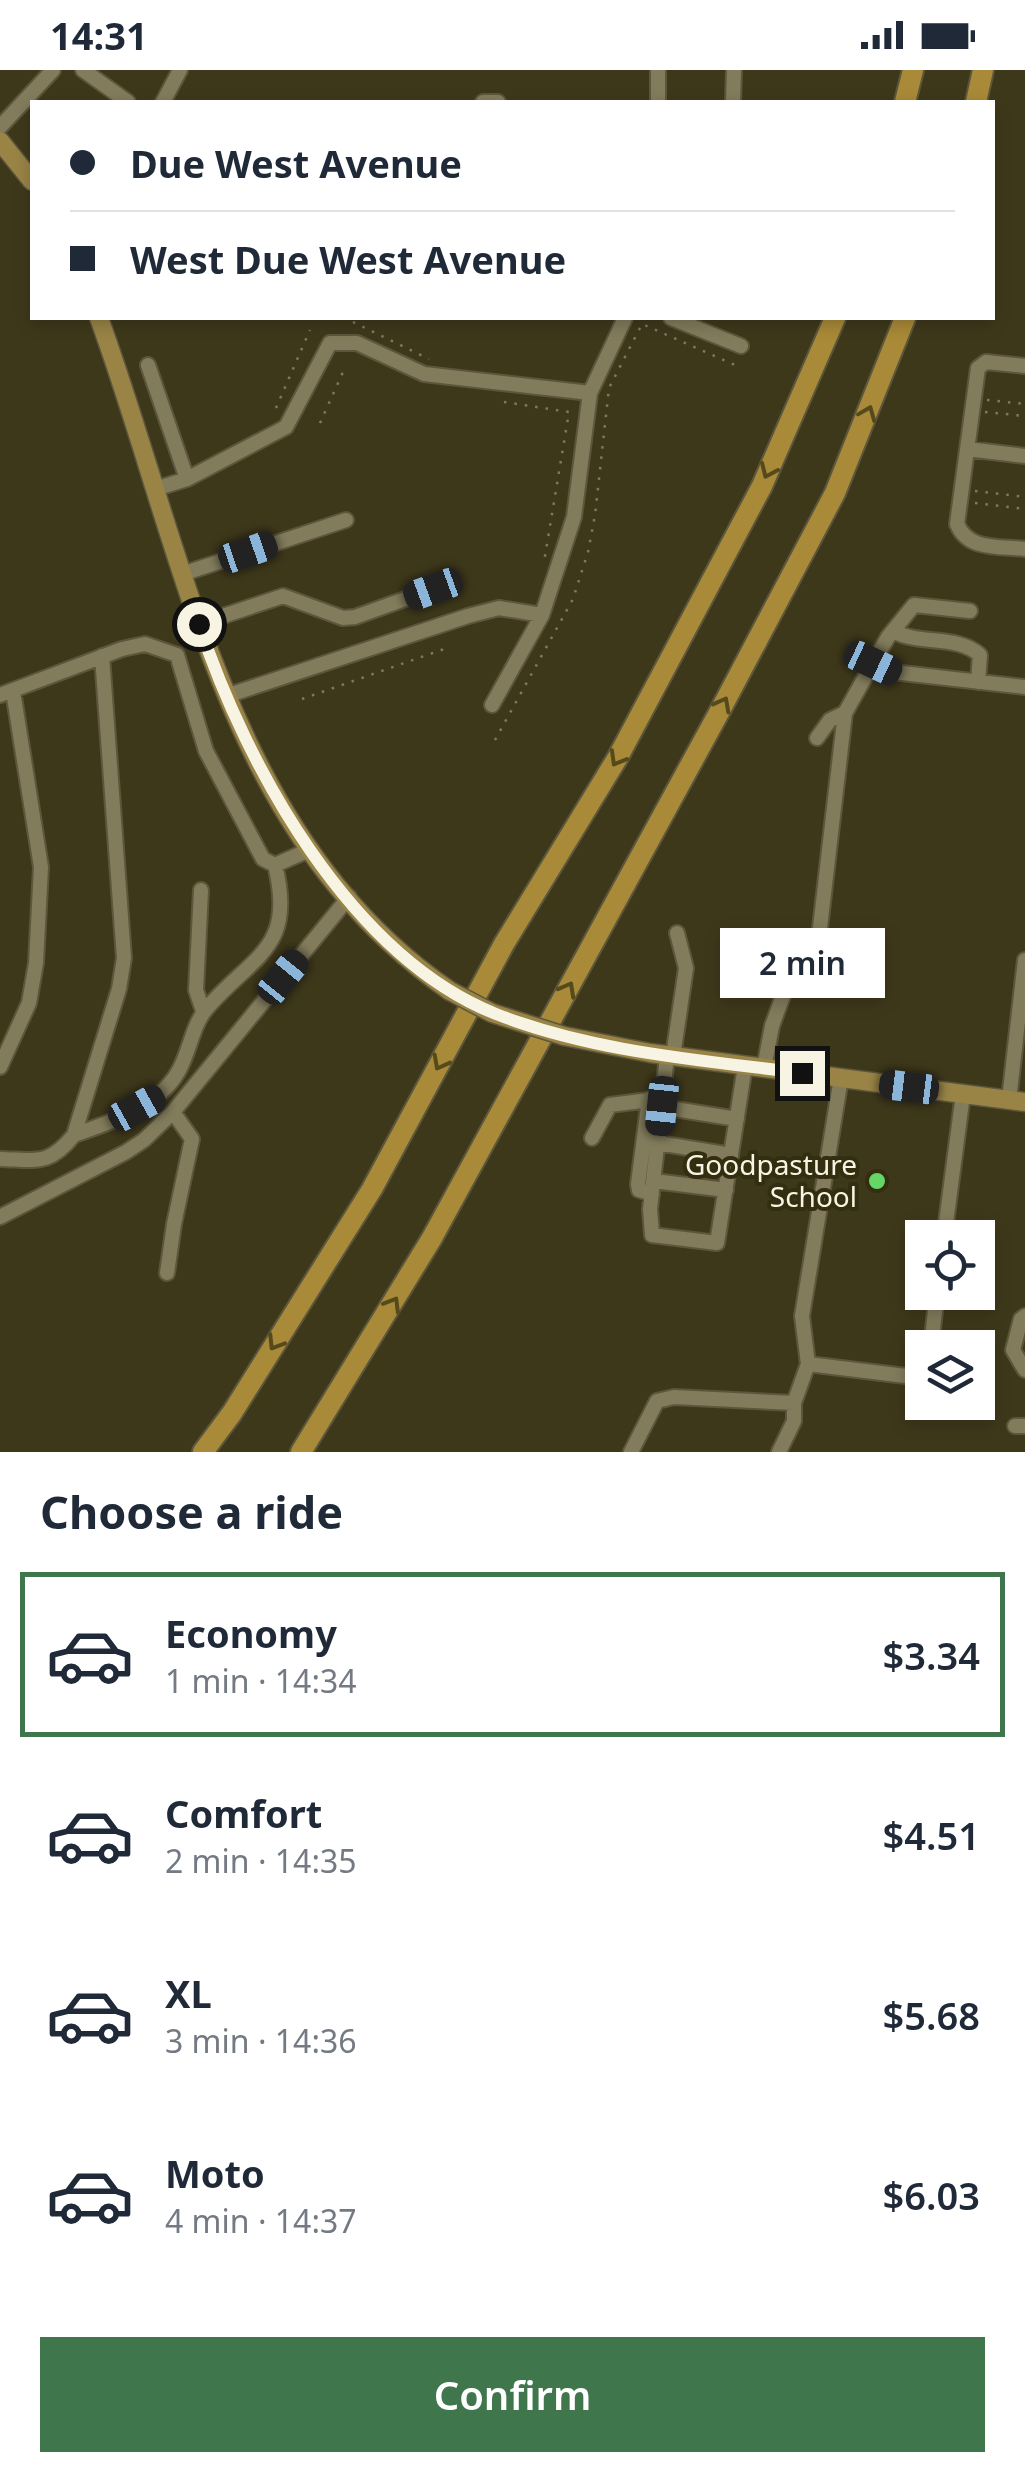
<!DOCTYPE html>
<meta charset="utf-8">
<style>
body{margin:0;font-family:"Noto Sans",sans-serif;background:#f6f6f7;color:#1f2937;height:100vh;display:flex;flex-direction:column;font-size:38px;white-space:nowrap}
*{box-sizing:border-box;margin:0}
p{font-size:32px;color:#747a83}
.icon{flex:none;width:55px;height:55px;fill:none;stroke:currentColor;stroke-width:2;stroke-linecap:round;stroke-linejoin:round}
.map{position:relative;height:1382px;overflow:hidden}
.sheet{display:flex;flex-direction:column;background:#fff;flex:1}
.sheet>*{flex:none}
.top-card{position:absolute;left:30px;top:30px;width:965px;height:220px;border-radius:0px;box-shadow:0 5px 15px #0003;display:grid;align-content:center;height:220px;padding:0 40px;background:#fff}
.fabs{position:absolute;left:905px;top:1150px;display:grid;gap:20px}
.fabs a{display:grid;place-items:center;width:90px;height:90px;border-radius:0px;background:#fff;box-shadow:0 5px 15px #0003;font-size:50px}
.end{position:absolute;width:45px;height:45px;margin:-22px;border:12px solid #f7f4e3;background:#111;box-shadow:0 0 0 5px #111}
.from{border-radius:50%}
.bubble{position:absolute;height:70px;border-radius:0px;background:#fff;box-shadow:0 5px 15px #0003;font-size:32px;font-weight:600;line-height:70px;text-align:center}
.car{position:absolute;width:30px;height:60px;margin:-30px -15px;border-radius:12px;box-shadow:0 0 8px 2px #0007;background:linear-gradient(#222 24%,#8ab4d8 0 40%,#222 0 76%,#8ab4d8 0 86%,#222 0)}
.top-card b{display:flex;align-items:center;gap:35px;height:95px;font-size:38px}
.top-card b+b{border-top:2px solid #e0e1e3}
.top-card i{width:25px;height:25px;background:#1f2937}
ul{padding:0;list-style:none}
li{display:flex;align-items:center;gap:30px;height:165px;margin:0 20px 15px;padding:0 20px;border:5px solid transparent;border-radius:0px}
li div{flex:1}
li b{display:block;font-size:38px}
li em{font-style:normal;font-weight:600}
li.on{border-color:#3f764c}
li>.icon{width:90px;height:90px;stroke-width:1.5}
h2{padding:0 40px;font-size:45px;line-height:120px}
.primary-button{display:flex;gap:20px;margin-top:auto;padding:20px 40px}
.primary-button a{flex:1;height:115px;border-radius:0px;background:#3f764c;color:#fff;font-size:40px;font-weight:600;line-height:115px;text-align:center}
.status{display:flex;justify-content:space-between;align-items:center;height:70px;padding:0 50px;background:#fff;direction:ltr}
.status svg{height:28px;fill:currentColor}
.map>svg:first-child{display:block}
</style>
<div class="status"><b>14:31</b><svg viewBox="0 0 49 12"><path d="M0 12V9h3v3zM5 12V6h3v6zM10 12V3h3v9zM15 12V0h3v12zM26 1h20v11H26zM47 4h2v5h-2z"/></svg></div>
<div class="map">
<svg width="1025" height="1382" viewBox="0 0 1025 1382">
<rect width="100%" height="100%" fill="#3e381b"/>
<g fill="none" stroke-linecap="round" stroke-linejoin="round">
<defs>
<path id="minor" d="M 83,0 L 128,32
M 163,32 L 180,0
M 483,32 L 498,32
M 658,32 L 658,0
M 733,32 L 734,0
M 0,57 L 53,0
M 671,248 L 741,276
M 148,295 L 187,409
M 1025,296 L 986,292 L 978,298 L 957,454 C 968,481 999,476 1025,479
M 590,323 L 625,248
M 967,379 L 1025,386
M 155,419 L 187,409 L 286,357 L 330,273 L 357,273 L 424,304 L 590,323 L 574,447 L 542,545 L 499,538 L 468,546 L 226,626
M 182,504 L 346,450
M 199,554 L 283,526 L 343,548 L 355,547 L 433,519
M 893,561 C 921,576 956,564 980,585 L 978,612
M 873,593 L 888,567 L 914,535 L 970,541
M 0,625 L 122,579 L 145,574 L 177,585 L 206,681 L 263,789 L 275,795 L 309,780
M 492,635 L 542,545
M 817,668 L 830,650 L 845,643
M 201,820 L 196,920 L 203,941
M 667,986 L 650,1139 L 652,1165 L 717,1173 L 745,996
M 673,986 L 686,898 L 677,863
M 0,997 L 29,933 L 36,893 L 41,797 L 13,621
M 764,998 L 772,956 L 788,912 L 812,886 L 820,858 L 845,643 L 873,593 L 893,602 L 1025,617
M 841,1008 L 802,1246 L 808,1294 L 922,1308
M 649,1029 L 638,1114 L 639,1120 L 652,1124
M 1009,1030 L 1025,890
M 662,1037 L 737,1049
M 74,1065 C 111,1052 157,1038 178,1002 C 190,982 192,955 207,938 C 253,885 296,879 275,795
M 592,1068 L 610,1035 L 657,1029
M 658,1073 L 731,1085
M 0,1089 C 37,1090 49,1096 74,1065 L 119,919 L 124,888 L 102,586
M 654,1111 L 726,1120
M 0,1147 L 126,1082 L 144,1070 L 173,1042 L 349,827
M 944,1168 L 963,1024
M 167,1203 L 174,1154 L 192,1069 L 173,1042
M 1025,1246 L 1021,1249 L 1013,1280 L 1025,1300
M 931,1278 L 937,1222
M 1015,1356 L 1025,1356
M 631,1382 L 657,1331 L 674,1327 L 794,1333 L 808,1294
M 779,1382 L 794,1351 L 794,1333"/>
<path id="major" d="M 0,71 L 32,111
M 99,248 C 186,486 225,766 450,921
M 564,966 L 650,983 L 1025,1032"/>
<path id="highway" d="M 905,32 L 913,0
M 976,32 L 983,0
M 203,1382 L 232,1343 L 372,1119 L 504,874 L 618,687 L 762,416 L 835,248
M 301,1382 L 432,1168 L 722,637 L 835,423 L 905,248"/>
</defs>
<use href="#minor" stroke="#5c563c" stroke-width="18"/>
<use href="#major" stroke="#5c563c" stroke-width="21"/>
<use href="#highway" stroke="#5c563c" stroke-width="24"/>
<path stroke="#7e7960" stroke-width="2.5" stroke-dasharray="2.5 8" stroke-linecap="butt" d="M 353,252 L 429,289
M 987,330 L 1025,334
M 504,332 L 569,342 L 544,492
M 276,338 L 310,260
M 985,342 L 1025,346
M 320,353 L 343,302
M 975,421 L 1025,427
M 975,433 L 1025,439
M 302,629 L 447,578
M 495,670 L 573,529 L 588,482 L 595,445 L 609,318 L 642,254 L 735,295"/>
<use href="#minor" stroke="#827c5c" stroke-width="14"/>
<use href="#major" stroke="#998446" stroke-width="18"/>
<use href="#highway" stroke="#a98a38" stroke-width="20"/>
<defs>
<path id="major-bridge" d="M 450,921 L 492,943 L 564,966"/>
</defs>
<use href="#major-bridge" stroke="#5c563c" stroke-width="21" stroke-linecap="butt"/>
<use href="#major-bridge" stroke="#998446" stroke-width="18"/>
</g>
<defs><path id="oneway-chevron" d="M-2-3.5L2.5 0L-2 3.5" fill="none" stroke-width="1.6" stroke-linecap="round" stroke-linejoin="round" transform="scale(2.5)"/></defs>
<g stroke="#564a1c">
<use href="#oneway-chevron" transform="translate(868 343) rotate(-68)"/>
<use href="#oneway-chevron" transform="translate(768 401) rotate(114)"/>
<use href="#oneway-chevron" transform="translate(723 634) rotate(-62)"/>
<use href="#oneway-chevron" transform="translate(617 689) rotate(120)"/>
<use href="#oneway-chevron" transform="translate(568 919) rotate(-61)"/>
<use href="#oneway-chevron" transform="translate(440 993) rotate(118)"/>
<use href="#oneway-chevron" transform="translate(393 1234) rotate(-59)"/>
<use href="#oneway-chevron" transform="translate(275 1273) rotate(122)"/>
</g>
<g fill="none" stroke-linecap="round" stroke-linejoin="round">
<path stroke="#f7f4e3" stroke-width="12" d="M 199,554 C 246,696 350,886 496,944 C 593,982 700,990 802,1003"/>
</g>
<circle fill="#67d466" stroke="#332e10" stroke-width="4" cx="877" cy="1111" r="10"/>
<g text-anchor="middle" stroke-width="8" stroke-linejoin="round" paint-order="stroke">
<g font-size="28" fill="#f7f4e3" stroke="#332e10" text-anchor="end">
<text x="857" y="1105">Goodpasture<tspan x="857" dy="32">School</tspan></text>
</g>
</g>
</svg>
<div class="fabs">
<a><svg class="icon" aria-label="locate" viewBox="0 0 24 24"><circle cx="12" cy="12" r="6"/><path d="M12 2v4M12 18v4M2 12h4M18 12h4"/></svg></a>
<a><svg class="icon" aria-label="layers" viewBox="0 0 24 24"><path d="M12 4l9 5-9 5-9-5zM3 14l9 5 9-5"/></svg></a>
</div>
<i class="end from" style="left:199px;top:554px"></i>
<i class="end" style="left:802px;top:1003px"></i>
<div class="bubble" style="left:720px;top:858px;width:165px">2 min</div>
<i class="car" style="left:248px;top:482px;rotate:71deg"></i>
<i class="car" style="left:433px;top:519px;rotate:250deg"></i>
<i class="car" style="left:873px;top:593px;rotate:115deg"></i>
<i class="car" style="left:283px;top:907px;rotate:39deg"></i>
<i class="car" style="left:909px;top:1017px;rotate:277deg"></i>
<i class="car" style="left:662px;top:1036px;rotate:186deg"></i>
<i class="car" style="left:137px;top:1038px;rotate:61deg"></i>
<div class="top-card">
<b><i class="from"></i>Due West Avenue</b>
<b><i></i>West Due West Avenue</b>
</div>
</div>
<section class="sheet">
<h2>Choose a ride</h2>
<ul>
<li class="on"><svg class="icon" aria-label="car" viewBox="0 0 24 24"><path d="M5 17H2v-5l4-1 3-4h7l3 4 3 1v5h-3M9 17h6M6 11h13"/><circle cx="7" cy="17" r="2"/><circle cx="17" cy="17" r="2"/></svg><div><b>Economy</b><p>1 min · 14:34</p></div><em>$3.34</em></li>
<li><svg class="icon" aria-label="car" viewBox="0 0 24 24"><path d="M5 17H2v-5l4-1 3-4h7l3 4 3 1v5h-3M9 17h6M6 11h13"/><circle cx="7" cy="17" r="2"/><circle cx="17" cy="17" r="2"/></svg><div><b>Comfort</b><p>2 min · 14:35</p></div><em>$4.51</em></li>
<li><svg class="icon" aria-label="car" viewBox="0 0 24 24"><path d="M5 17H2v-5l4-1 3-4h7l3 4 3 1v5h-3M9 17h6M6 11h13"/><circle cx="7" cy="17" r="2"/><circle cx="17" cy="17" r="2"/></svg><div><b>XL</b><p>3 min · 14:36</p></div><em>$5.68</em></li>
<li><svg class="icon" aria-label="car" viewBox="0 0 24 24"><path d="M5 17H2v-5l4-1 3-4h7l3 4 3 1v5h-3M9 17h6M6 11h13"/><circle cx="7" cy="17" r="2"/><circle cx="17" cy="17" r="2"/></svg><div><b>Moto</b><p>4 min · 14:37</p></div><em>$6.03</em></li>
</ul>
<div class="primary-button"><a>Confirm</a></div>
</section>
